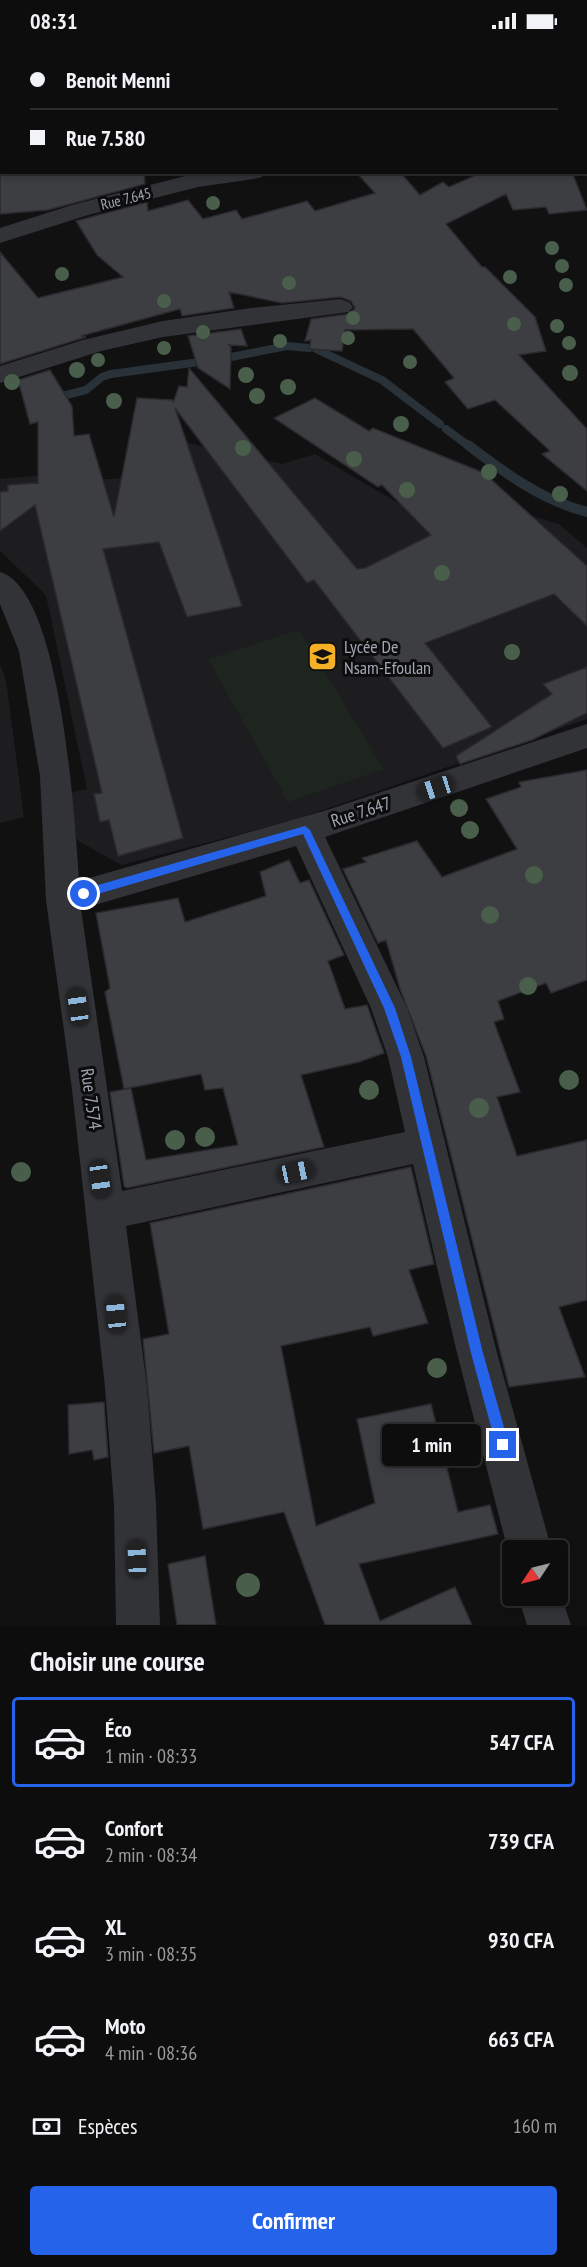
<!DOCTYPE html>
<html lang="fr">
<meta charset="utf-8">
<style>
body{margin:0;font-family:"PT Sans Narrow",sans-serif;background:#161617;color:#f1f3f6;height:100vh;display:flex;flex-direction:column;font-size:22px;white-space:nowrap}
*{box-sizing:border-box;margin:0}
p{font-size:20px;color:#9a9c9e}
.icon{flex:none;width:33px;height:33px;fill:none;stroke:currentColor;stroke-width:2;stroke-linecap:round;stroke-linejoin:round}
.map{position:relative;height:1583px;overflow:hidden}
.drawer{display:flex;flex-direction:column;background:#0d0d0e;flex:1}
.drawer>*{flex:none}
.banner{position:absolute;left:0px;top:0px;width:588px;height:132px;box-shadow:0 3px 9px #0003,0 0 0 2px #2d2d2e;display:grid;align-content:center;height:132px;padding:0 30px;background:#0d0d0e}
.needle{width:39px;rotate:235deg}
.fabs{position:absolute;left:502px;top:1498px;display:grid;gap:12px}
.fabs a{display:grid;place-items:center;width:66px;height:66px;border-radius:6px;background:#0d0d0e;box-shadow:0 3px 9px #0003,0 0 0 2px #2d2d2e;font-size:30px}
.end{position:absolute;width:27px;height:27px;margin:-14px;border:8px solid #2563eb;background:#fff;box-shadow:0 0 0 3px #fff}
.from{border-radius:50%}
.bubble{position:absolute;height:42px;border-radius:6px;background:#0d0d0e;box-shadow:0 3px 9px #0003,0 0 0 2px #2d2d2e;font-size:20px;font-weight:800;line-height:42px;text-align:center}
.car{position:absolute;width:18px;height:36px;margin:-18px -9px;border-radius:8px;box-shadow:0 0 4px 2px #0007;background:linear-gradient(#222 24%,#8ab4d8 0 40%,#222 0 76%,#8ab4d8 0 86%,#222 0)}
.banner b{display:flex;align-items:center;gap:21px;height:57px;font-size:22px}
.banner b+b{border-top:2px solid #2d2d2e}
.banner i{width:15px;height:15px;background:#f1f3f6}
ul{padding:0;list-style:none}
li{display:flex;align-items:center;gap:18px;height:90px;margin:0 12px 9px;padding:0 18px;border:3px solid transparent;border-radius:6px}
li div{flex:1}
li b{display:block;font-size:22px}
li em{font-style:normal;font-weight:800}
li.active{border-color:#2563eb}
li>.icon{width:54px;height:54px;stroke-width:1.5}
h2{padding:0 30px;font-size:27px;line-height:72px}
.pay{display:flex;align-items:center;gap:15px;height:66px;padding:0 30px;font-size:22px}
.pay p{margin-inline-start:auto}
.action{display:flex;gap:12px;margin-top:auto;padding:12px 30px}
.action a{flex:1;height:69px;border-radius:6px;background:#2563eb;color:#fff;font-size:24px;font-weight:800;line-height:69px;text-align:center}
.status{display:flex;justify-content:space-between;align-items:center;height:42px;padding:0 30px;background:#0d0d0e;direction:ltr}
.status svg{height:16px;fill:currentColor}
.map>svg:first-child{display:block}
</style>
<div class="status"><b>08:31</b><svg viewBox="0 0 49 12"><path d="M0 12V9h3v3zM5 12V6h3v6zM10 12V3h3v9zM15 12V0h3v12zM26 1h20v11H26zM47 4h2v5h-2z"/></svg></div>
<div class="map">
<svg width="587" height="1583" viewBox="0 0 587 1583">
<rect width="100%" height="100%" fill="#111112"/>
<path fill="#1d1d1f" d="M 184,400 L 282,422 L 315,412 L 403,464 L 496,463 L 559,482 L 587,506 L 587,677 L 294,778 L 121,823 L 77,798 L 65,752 L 87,747 L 46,553 L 0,509 L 0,437 L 93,428 L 91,438 L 178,433 Z
M 0,623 L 6,638 L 24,775 L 0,781 Z"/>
<path fill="#1d251e" d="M 299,588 L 384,727 L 288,760 L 208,617 Z"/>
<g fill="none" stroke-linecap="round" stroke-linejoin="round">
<path stroke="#293238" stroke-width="8" d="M 316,307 L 382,338 L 440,382
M 66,353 L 86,348 L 102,335 L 111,332 L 221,317 L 287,304 L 309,306
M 446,387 L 470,405"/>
<path stroke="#293238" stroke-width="10" d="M 468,403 C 505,431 541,458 587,470"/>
</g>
<path fill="#3d3e42" stroke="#2b2b2f" stroke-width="1.5" d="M 0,130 L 144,130 L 145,142 L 48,168 L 0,172 Z
M 356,130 L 400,130 L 420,153 L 443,140 L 449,145 L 483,130 L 572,130 L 587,168 L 549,172 L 546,165 L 513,168 L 506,152 L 446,182 L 482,225 L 485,225 L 535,275 L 546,309 L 519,313 L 587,387 L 587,449 L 542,412 L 550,409 L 495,358 L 468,367 L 445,340 L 454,336 L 413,287 L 345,288 L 342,309 L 309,307 L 311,298 L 305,299 L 311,277 L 349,272 L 355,266 L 351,259 L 341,255 L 282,261 L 229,250 L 234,266 L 182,274 L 180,267 L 81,294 L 86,295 L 0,322 L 0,210 L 38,256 L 123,235 L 97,213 L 76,179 L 147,160 L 148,169 L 188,158 L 203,177 L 236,168 L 242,177 L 307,159 L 315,169 L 375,151 Z
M 241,287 L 247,304 L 229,303 L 231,305 L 230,347 L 198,326 L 188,294 Z
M 189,326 L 357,527 L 365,526 L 431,493 L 382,443 L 378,445 L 274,376 L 315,356 L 369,389 L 373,386 L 484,431 L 587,524 L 587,584 L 554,552 L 425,601 L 492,685 L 443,706 L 314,538 L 307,541 L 175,366 L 242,564 L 187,575 L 159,500 L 103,507 L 183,796 L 118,814 L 109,778 L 100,780 L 94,752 L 102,751 L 35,463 L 0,489 L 0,450 L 8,449 L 8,443 L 38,441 L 38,380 L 30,382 L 18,338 L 50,328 L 72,364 L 74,394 L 89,392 L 114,475 L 137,356 L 173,358 L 173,361 L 179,344 L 187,345 Z
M 587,625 L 587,671 L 532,698 L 460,722 L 456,714 L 552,652 L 543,642 Z
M 587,728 L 587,938 L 551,951 L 546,941 L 498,959 L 504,977 L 494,980 L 520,1050 L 497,1055 L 517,1114 L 587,1098 L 587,1258 L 559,1265 L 585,1335 L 509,1345 L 426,1014 L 400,947 L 386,898 L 378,901 L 343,827 L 366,820 L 362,816 L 417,799 L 442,835 L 517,807 L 486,757 L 521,745 L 519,740 Z
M 289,818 L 300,841 L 309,838 L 344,913 L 328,919 L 345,967 L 367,963 L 384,1011 L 359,1020 L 301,1033 L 324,1105 L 127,1146 L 124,1144 L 110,1050 L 131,1046 L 146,1118 L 238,1103 L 223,1046 L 205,1048 L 201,1032 L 124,1047 L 105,950 L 110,946 L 96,871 L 178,856 L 185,880 L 266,854 L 260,830 Z
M 411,1125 L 434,1222 L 409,1228 L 428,1281 L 373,1294 L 370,1285 L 281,1304 L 316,1484 L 375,1461 L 357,1377 L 431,1362 L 458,1470 L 490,1463 L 498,1492 L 359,1522 L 380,1579 L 455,1545 L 472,1583 L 325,1583 L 284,1470 L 203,1487 L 189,1404 L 154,1411 L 143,1297 L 169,1292 L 150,1181 Z
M 104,1360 L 108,1415 L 94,1418 L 92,1408 L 69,1412 L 68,1363 Z
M 205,1514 L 216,1583 L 177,1583 L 168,1522 Z"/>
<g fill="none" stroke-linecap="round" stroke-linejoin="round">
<path fill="#323337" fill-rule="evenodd" d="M 586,4 L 587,4 L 587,16 L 586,16 Z
M 265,130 L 262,135 L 254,137 L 198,145 L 88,173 L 0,201 L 0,186 L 72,163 L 197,131 Z
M 340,257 L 349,260 L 353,265 L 349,270 L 163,295 L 101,309 L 0,341 L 0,324 L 83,298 L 163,279 L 251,266 Z
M 0,530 C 62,548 75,781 79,839 L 327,768 L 587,682 L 587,706 L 325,795 L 407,966 L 424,1015 L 497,1311 L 552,1509 L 513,1509 L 513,1521 L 508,1509 L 457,1311 L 413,1122 L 126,1184 L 147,1345 L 156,1462 L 160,1583 L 116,1583 L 114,1462 L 105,1345 L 72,1047 L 46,858 L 40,734 L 19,609 L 0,562 ZM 296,804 L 371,966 L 388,1015 L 405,1090 L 122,1149 L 81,867 Z
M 558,1544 L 571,1583 L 527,1583 L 518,1554 L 558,1554 Z"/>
</g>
<g fill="#4a5f4b">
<circle cx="213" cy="161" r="7"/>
<circle cx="552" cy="206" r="7"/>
<circle cx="562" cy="224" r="7"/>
<circle cx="62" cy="232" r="7"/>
<circle cx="510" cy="235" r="7"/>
<circle cx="289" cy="241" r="7"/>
<circle cx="566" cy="243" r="7"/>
<circle cx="164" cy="259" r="7"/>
<circle cx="353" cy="276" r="7"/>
<circle cx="514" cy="282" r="7"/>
<circle cx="557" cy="284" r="7"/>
<circle cx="203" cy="290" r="7"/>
<circle cx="348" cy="296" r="7"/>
<circle cx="280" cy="299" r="7"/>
<circle cx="569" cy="301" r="7"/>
<circle cx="164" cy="306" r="7"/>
<circle cx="98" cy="318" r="7"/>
<circle cx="410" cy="320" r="7"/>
<circle cx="77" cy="328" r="8"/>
<circle cx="570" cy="331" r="8"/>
<circle cx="246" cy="333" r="8"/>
<circle cx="12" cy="340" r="8"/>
<circle cx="288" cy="345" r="8"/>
<circle cx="257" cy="354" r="8"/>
<circle cx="114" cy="359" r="8"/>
<circle cx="401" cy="382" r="8"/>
<circle cx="243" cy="406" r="8"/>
<circle cx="354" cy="417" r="8"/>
<circle cx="489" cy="430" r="8"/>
<circle cx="407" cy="448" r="8"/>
<circle cx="560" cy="452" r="8"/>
<circle cx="442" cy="531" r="8"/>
<circle cx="512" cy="610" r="8"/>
<circle cx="459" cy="766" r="9"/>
<circle cx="470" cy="788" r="9"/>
<circle cx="534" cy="833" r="9"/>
<circle cx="490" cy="873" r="9"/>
<circle cx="528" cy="944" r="9"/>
<circle cx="569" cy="1038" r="10"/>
<circle cx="369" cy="1048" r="10"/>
<circle cx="479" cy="1066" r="10"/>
<circle cx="205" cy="1095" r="10"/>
<circle cx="175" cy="1098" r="10"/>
<circle cx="21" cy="1130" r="10"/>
<circle cx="437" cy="1326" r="10"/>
<circle cx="248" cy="1543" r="12"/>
</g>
<path fill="#2563eb" d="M 305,784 L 310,788 L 395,966 L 411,1015 L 483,1311 L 509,1403 L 503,1409 L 496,1403 L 471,1311 L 401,1015 L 384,966 L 303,792 L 84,856 L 79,852 L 84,847 Z"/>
<defs>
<symbol id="school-square" viewBox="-11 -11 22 22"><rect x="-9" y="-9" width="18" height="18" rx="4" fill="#f6b025" stroke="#0c0c0d"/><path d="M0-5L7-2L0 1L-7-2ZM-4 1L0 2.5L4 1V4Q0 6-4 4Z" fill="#111"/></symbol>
</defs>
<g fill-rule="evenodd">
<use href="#school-square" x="306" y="598" width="33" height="33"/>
</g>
<g text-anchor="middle" stroke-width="6" stroke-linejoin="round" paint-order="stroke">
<g font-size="15" fill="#a2a7b4" stroke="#0c0c0d">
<text transform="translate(126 157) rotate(-14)" y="5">Rue 7.645</text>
</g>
<g font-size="18" fill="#a2a7b4" stroke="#0c0c0d" text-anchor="start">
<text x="344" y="611">Lycée De<tspan x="344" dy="21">Nsam-Efoulan</tspan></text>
</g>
<g font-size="18" fill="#a2a7b4" stroke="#0c0c0d">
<text transform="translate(361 770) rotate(-18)" y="6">Rue 7.647</text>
<text transform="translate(91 1057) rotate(82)" y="6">Rue 7.574</text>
</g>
</g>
</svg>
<div class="fabs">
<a><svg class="needle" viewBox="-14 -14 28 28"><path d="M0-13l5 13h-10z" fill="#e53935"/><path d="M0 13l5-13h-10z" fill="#9a9c9e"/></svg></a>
</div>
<i class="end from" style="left:84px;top:852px"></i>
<i class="end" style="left:503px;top:1403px"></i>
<div class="bubble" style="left:382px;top:1382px;width:99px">1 min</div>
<i class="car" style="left:436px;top:746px;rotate:252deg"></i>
<i class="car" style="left:78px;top:965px;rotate:352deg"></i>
<i class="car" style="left:296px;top:1130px;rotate:78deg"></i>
<i class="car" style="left:100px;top:1137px;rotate:172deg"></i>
<i class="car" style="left:116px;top:1272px;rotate:354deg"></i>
<i class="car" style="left:137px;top:1517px;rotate:358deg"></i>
<div class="banner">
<b><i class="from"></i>Benoit Menni</b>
<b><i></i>Rue 7.580</b>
</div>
</div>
<section class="drawer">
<h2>Choisir une course</h2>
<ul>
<li class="active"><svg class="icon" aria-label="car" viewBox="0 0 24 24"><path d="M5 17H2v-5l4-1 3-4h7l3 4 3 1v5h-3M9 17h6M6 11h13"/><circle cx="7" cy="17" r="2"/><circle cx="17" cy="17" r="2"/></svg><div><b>Éco</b><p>1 min · 08:33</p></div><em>547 CFA</em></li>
<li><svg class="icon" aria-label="car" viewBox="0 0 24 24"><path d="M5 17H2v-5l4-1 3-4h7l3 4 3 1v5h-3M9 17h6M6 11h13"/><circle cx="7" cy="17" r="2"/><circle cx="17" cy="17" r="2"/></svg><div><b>Confort</b><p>2 min · 08:34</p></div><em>739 CFA</em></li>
<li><svg class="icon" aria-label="car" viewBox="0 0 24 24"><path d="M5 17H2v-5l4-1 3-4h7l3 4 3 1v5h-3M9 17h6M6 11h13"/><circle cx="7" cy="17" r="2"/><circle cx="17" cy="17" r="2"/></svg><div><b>XL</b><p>3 min · 08:35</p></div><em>930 CFA</em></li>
<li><svg class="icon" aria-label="car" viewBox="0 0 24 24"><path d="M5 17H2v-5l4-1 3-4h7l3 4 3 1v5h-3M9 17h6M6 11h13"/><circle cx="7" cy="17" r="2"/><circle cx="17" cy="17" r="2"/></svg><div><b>Moto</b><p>4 min · 08:36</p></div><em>663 CFA</em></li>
</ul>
<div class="pay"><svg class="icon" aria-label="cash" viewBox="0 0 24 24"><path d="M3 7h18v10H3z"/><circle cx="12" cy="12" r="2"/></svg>Espèces<p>160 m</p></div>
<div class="action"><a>Confirmer</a></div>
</section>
